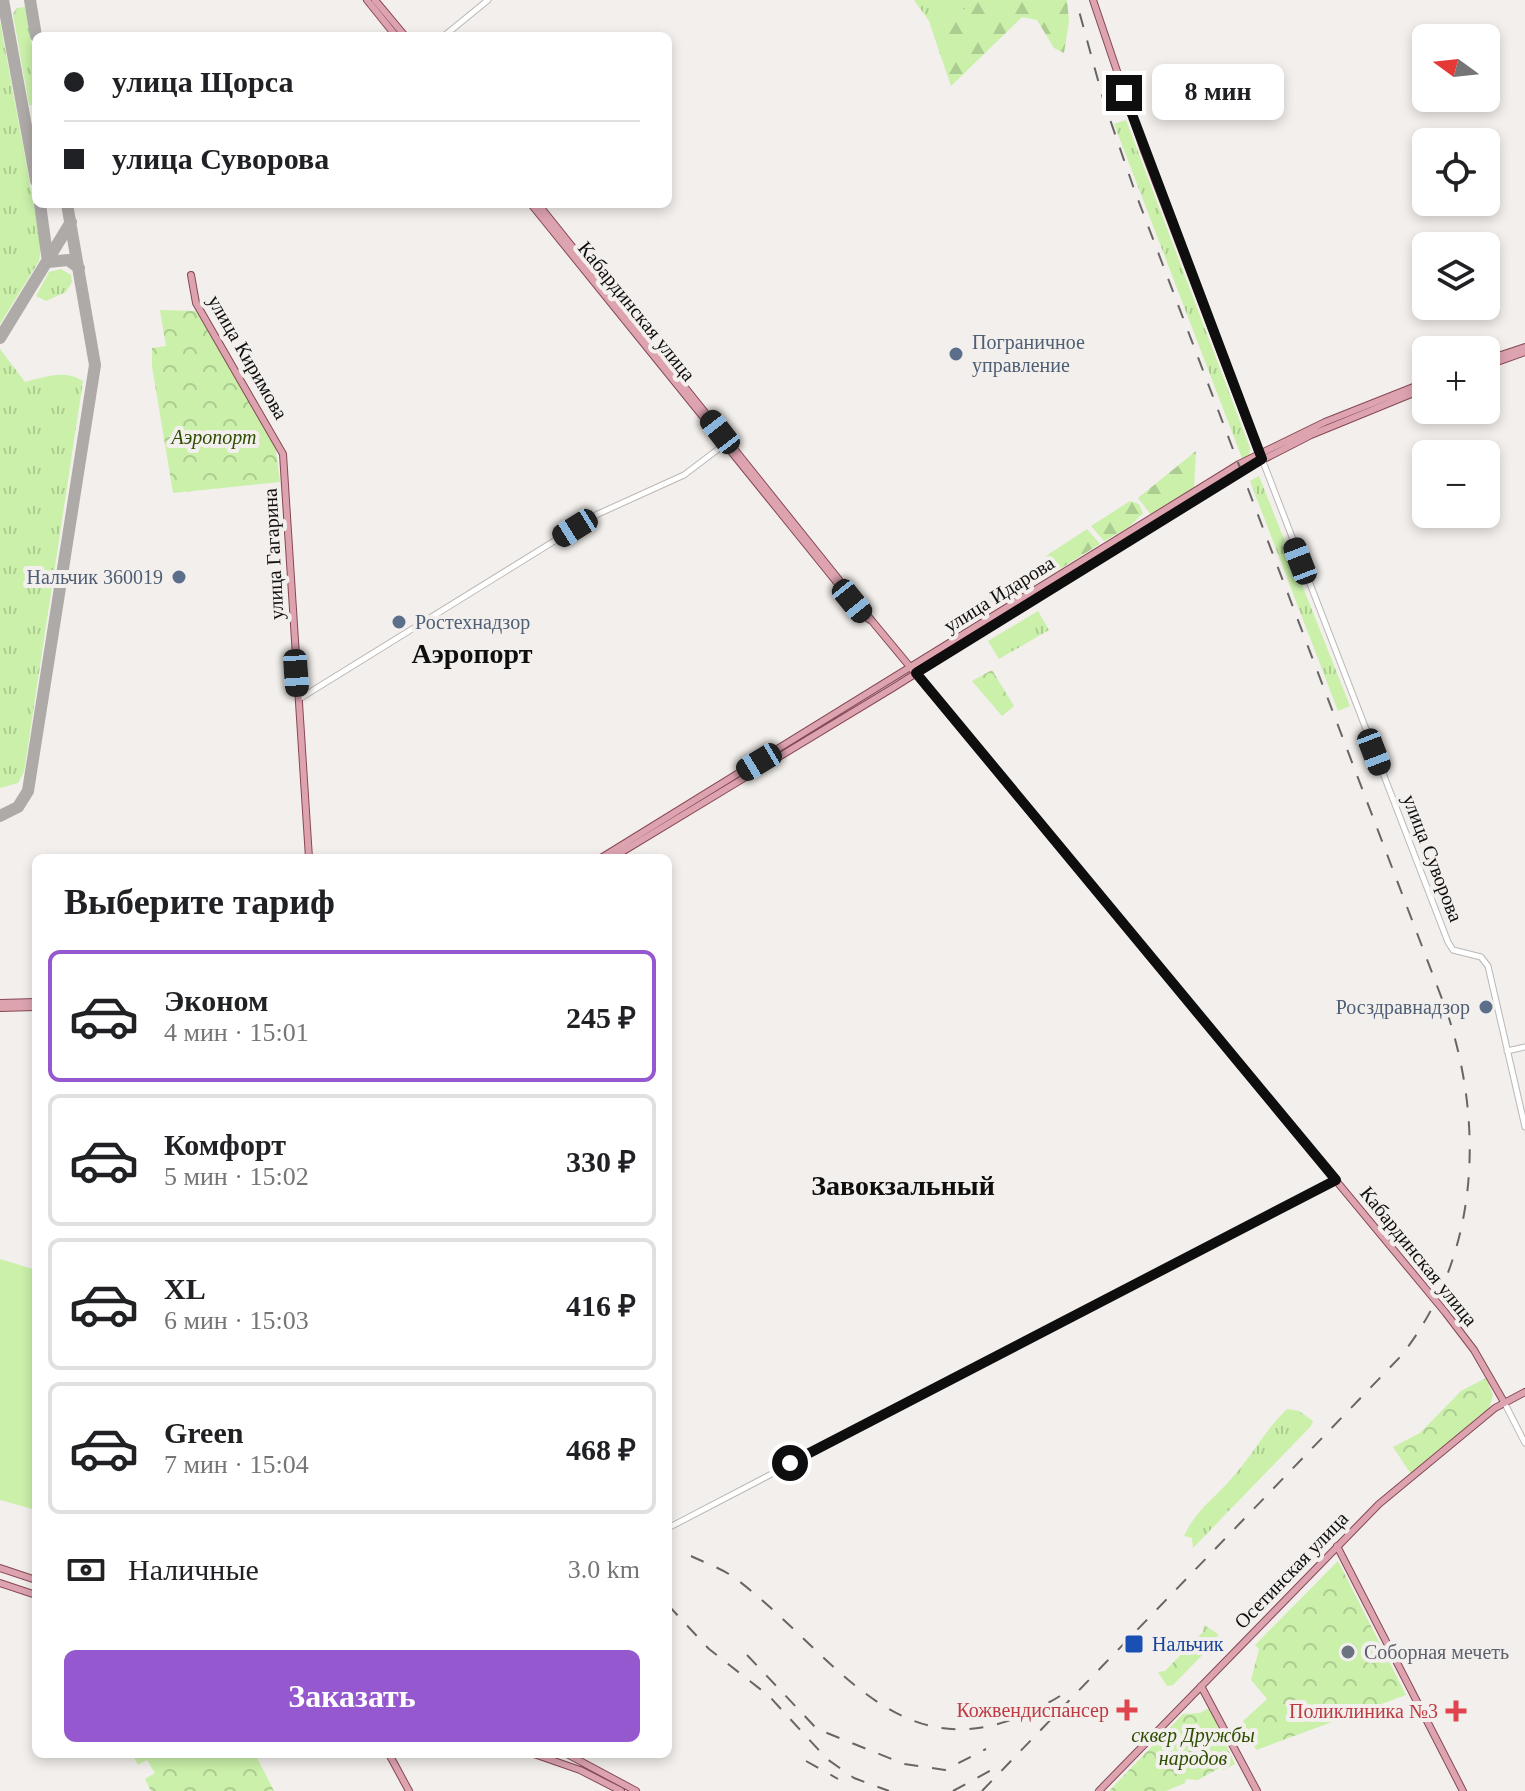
<!DOCTYPE html>
<html lang="ru">
<meta charset="utf-8">
<style>
body{margin:0;font-family:"Times New Roman",serif;background:#f6f6f6;color:#202124;height:100vh;display:flex;flex-direction:column;font-size:30px;white-space:nowrap}
*{box-sizing:border-box;margin:0}
p{font-size:26px;color:#757577}
.icon{flex:none;width:44px;height:44px;fill:none;stroke:currentColor;stroke-width:2;stroke-linecap:round;stroke-linejoin:round}
.map{position:relative;flex:1;overflow:hidden}
.sheet{position:absolute;left:32px;top:854px;width:640px;height:904px;display:flex;flex-direction:column;background:#fff;border-radius:12px;box-shadow:0 4px 12px #0003}
.sheet>*{flex:none}
.top-card{position:absolute;left:32px;top:32px;width:640px;height:176px;border-radius:12px;box-shadow:0 4px 12px #0003;display:grid;align-content:center;height:176px;padding:0 32px;background:#fff}
.needle{width:52px;rotate:285deg}
.buttons{position:absolute;left:1412px;top:24px;display:grid;gap:16px}
.buttons a{display:grid;place-items:center;width:88px;height:88px;border-radius:12px;background:#fff;box-shadow:0 4px 12px #0003;font-size:40px}
.end{position:absolute;width:36px;height:36px;margin:-18px;border:10px solid #0f0e0e;background:#fff;box-shadow:0 0 0 4px #fff}
.from{border-radius:50%}
.bubble{position:absolute;height:56px;border-radius:12px;background:#fff;box-shadow:0 4px 12px #0003;font-size:26px;font-weight:800;line-height:56px;text-align:center}
.car{position:absolute;width:24px;height:48px;margin:-24px -12px;border-radius:10px;box-shadow:0 0 6px 2px #0007;background:linear-gradient(#222 24%,#8ab4d8 0 40%,#222 0 76%,#8ab4d8 0 86%,#222 0)}
.top-card b{display:flex;align-items:center;gap:28px;height:76px;font-size:30px}
.top-card b+b{border-top:2px solid #e0e0e0}
.top-card i{width:20px;height:20px;background:#202124}
ul{padding:0;list-style:none}
li{display:flex;align-items:center;gap:24px;height:132px;margin:0 16px 12px;padding:0 16px;border:4px solid #e0e0e0;border-radius:12px}
li div{flex:1}
li b{display:block;font-size:30px}
li em{font-style:normal;font-weight:800}
li.active{border-color:#9658ce}
li>.icon{width:72px;height:72px;stroke-width:1.5}
h2{padding:0 32px;font-size:36px;line-height:96px}
.pay{display:flex;align-items:center;gap:20px;height:88px;padding:0 32px;font-size:30px}
.pay p{margin-inline-start:auto}
.action{display:flex;gap:16px;margin-top:auto;padding:16px 32px}
.action a{flex:1;height:92px;border-radius:12px;background:#9658ce;color:#fff;font-size:32px;font-weight:800;line-height:92px;text-align:center}
.map>svg:first-child{display:block}
</style>
<div class="map">
<svg width="1525" height="1791" viewBox="0 0 1525 1791">
<defs>
<pattern id="grass-tufts" width="24" height="20" patternUnits="userSpaceOnUse" patternTransform="scale(2)"><rect width="24" height="20" fill="#caf0aa"/><path d="M3 7l-1-3M5 7V3M7 7l1-3M15 17l-1-3M17 17v-4M19 17l1-3" fill="none" stroke="#accd91"/></pattern>
<pattern id="forest-firs" width="22" height="20" patternUnits="userSpaceOnUse" patternTransform="scale(2)"><rect width="22" height="20" fill="#caf0aa"/><path d="M5 1l3.5 6h-7zM16 11l3.5 6h-7z" fill="#accd91"/></pattern>
<pattern id="park-crowns" width="20" height="18" patternUnits="userSpaceOnUse" patternTransform="scale(2)"><rect width="20" height="18" fill="#caf0aa"/><path d="M2 6a3 3 0 1 1 6 0M12 15a3 3 0 1 1 6 0" fill="none" stroke="#accd91"/></pattern>
</defs>
<rect width="100%" height="100%" fill="#f2efec"/>
<path fill="url(#grass-tufts)" d="M 914,0 L 977,0 L 933,33 L 929,21 Z
M 25,7 L 36,67 L 35,106 L 29,105 L 13,14 L 17,8 Z
M 0,21 L 41,245 L 39,261 L 0,324 Z
M 1126,120 L 1250,448 L 1249,456 L 1242,458 L 1114,124 Z
M 61,269 L 71,275 L 72,282 L 66,292 L 46,301 L 36,296 L 49,272 Z
M 0,349 L 25,382 C 45,377 64,369 83,381 L 24,772 L 18,783 L 0,788 Z
M 1259,476 L 1350,706 L 1338,711 L 1250,481 Z
M 1038,611 L 1049,630 L 999,659 L 988,641 Z
M 1287,1409 L 1299,1411 L 1313,1421 L 1311,1426 L 1193,1548 L 1192,1538 L 1184,1536 C 1195,1511 1215,1498 1232,1478 C 1252,1456 1266,1429 1287,1409 Z"/>
<path fill="url(#forest-firs)" d="M 977,0 L 1067,0 L 1069,21 L 1064,53 L 1054,48 L 1037,20 L 1022,17 L 951,86 L 933,33 Z
M 1196,451 L 1194,488 L 1151,515 L 1138,498 Z
M 1130,501 L 1139,504 L 1143,513 L 1128,528 L 1104,541 L 1091,526 Z
M 1087,529 L 1100,544 L 974,622 L 972,607 L 1020,575 L 1048,564 L 1046,556 Z"/>
<path fill="url(#park-crowns)" d="M 160,310 L 196,311 L 275,444 L 280,482 L 173,493 L 152,366 L 152,348 L 166,346 Z
M 992,670 L 1014,706 L 1002,716 L 972,681 Z
M 1486,1378 L 1493,1395 L 1489,1409 L 1411,1474 L 1393,1447 L 1420,1433 L 1461,1391 Z
M 1338,1561 L 1406,1695 L 1256,1750 L 1243,1721 L 1267,1699 L 1251,1680 L 1259,1649 L 1255,1645 Z
M 1204,1625 L 1218,1634 L 1217,1640 L 1173,1685 L 1167,1686 L 1158,1672 L 1165,1671 L 1203,1632 Z
M 1209,1708 L 1235,1764 L 1223,1770 L 1221,1767 L 1198,1780 L 1186,1779 L 1185,1783 L 1166,1791 L 1109,1791 L 1183,1714 L 1200,1713 Z
M 132,1754 L 255,1754 L 274,1791 L 151,1791 L 145,1779 L 155,1773 L 147,1760 L 138,1765 Z"/>
<path fill="#caf0aa" d="M 1486,287 L 1498,287 L 1500,313 L 1447,316 L 1447,306 L 1486,306 Z
M 0,1259 L 36,1270 L 36,1510 L 0,1500 Z"/>
<g fill="none" stroke-linecap="round" stroke-linejoin="round">
<path stroke="#adaaa8" stroke-width="12" d="M 3,0 L 36,181
M 30,0 L 36,36
M 40,204 L 48,262
M 48,262 L 68,260 L 79,268
M 0,338 L 71,222
M 0,816 L 18,807 L 28,791 L 95,365 L 67,204"/>
<defs>
<path id="minor" d="M 444,36 L 488,0
M 1262,459 L 1448,942 L 1453,950 L 1481,957 L 1488,966 L 1525,1127
M 299,699 L 598,514 L 684,475 L 725,444
M 1507,1051 L 1525,1047
M 1504,1402 L 1525,1443
M 668,1528 L 1336,1180"/>
<path id="major" d="M 367,0 L 396,36
M 375,0 L 405,36
M 1093,0 L 1143,148 L 1260,456
M 531,204 L 864,616 L 872,621
M 538,204 L 872,621 L 1445,1312 L 1474,1350 L 1504,1402
M 191,275 L 196,303 L 283,454 L 309,858
M 1486,360 L 1525,347
M 1486,366 L 1525,352
M 601,858 L 1239,464 L 1325,422 L 1426,382
M 612,858 L 891,689 L 1231,476 L 1311,435 L 1426,388
M 0,1003 L 36,1002
M 0,1008 L 36,1007
M 1337,1546 L 1463,1791
M 0,1568 L 36,1580
M 0,1583 L 36,1595
M 1201,1686 L 1257,1791
M 389,1754 L 409,1791
M 534,1754 L 580,1770 L 621,1791
M 567,1754 L 636,1791
M 1099,1791 L 1379,1504 L 1495,1408 L 1525,1392"/>
</defs>
<use href="#minor" stroke="#bab7b5" stroke-width="7"/>
<use href="#major" stroke="#874856" stroke-width="8"/>
<use href="#minor" stroke="#fff" stroke-width="5"/>
<use href="#major" stroke="#dda4b0" stroke-width="6"/>
<path stroke="#686665" stroke-width="2" stroke-dasharray="14 14" stroke-linecap="butt" d="M 691,1556 C 705,1563 721,1568 735,1578 C 844,1661 905,1791 1060,1696
M 668,1605 L 709,1649 L 769,1696 L 827,1759 L 854,1778 L 889,1791
M 747,1655 L 817,1729 L 904,1764 L 945,1770 L 986,1749
M 806,1761 L 838,1779
M 953,1791 L 993,1769
M 982,1791 L 1401,1356 C 1479,1257 1485,1127 1447,1012 L 1134,189 L 1104,102 L 1076,0"/>
</g>
<g fill="none" stroke-linecap="round" stroke-linejoin="round">
<path stroke="#0f0e0e" stroke-width="10" d="M 790,1463 L 1336,1180 L 916,673 L 1262,459 L 1124,93"/>
</g>
<g fill="#5c6f8a" stroke="#f2efec" stroke-width="3">
<circle cx="956" cy="354" r="8"/>
<circle cx="179" cy="577" r="8"/>
<circle cx="399" cy="622" r="8"/>
<circle cx="1486" cy="1007" r="8"/>
</g>
<rect fill="#1a4fb4" stroke="#f2efec" stroke-width="3" x="1124" y="1634" width="20" height="20" rx="4"/>
<circle fill="#6b7280" stroke="#f2efec" stroke-width="3" cx="1348" cy="1652" r="8"/>
<g fill="#e0444e" stroke="#f2efec" stroke-width="3">
<path d="M1123 1698h8v8h8v8h-8v8h-8v-8h-8v-8h8z"/>
<path d="M1452 1699h8v8h8v8h-8v8h-8v-8h-8v-8h8z"/>
</g>
<g text-anchor="middle" stroke-width="8" stroke-linejoin="round" paint-order="stroke">
<g font-size="20" fill="#0f0e0e" stroke="#f2efec">
<text transform="translate(637 311) rotate(51)" y="7">Кабардинская улица</text>
<text transform="translate(248 357) rotate(60)" y="7">улица Киримова</text>
<text transform="translate(273 554) rotate(-93)" y="7">улица Гагарина</text>
<text transform="translate(999 594) rotate(-32)" y="7">улица Идарова</text>
<text transform="translate(1433 858) rotate(69)" y="7">улица Суворова</text>
<text transform="translate(1419 1256) rotate(51)" y="7">Кабардинская улица</text>
<text transform="translate(1291 1570) rotate(-46)" y="7">Осетинская улица</text>
</g>
<g font-size="20" fill="#4e5e75" stroke="#f2efec" text-anchor="start">
<text x="972" y="349">Пограничное<tspan x="972" dy="23">управление</tspan></text>
<text x="163" y="584" text-anchor="end">Нальчик 360019</text>
<text x="415" y="629">Ростехнадзор</text>
<text x="1470" y="1014" text-anchor="end">Росздравнадзор</text>
</g>
<g font-size="20" font-style="italic" fill="#2d4e00" stroke="#f2efec">
<text x="214" y="444">Аэропорт</text>
<text x="1193" y="1742">сквер Дружбы<tspan x="1193" dy="23">народов</tspan></text>
</g>
<g font-size="20" fill="#164399" stroke="#f2efec" text-anchor="start">
<text x="1152" y="1651">Нальчик</text>
</g>
<g font-size="20" fill="#5b616d" stroke="#f2efec" text-anchor="start">
<text x="1364" y="1659">Соборная мечеть</text>
</g>
<g font-size="20" fill="#be3a42" stroke="#f2efec" text-anchor="end">
<text x="1109" y="1717">Кожвендиспансер</text>
<text x="1438" y="1718">Поликлиника №3</text>
</g>
<g font-size="28" font-weight="bold" fill="#0f0e0e" stroke="#f2efec">
<text x="472" y="663">Аэропорт</text>
<text x="903" y="1195">Завокзальный</text>
</g>
</g>
</svg>
<div class="buttons">
<a><svg class="needle" viewBox="-14 -14 28 28"><path d="M0-13l5 13h-10z" fill="#e53935"/><path d="M0 13l5-13h-10z" fill="#757577"/></svg></a>
<a><svg class="icon" aria-label="locate" viewBox="0 0 24 24"><circle cx="12" cy="12" r="6"/><path d="M12 2v4M12 18v4M2 12h4M18 12h4"/></svg></a>
<a><svg class="icon" aria-label="layers" viewBox="0 0 24 24"><path d="M12 4l9 5-9 5-9-5zM3 14l9 5 9-5"/></svg></a>
<a>+</a>
<a>−</a>
</div>
<i class="end from" style="left:790px;top:1463px"></i>
<i class="end" style="left:1124px;top:93px"></i>
<div class="bubble" style="left:1152px;top:64px;width:132px">8 мин</div>
<i class="car" style="left:720px;top:432px;rotate:322deg"></i>
<i class="car" style="left:575px;top:528px;rotate:238deg"></i>
<i class="car" style="left:1300px;top:561px;rotate:339deg"></i>
<i class="car" style="left:852px;top:601px;rotate:141deg"></i>
<i class="car" style="left:296px;top:673px;rotate:176deg"></i>
<i class="car" style="left:1374px;top:752px;rotate:159deg"></i>
<i class="car" style="left:759px;top:762px;rotate:239deg"></i>
<div class="top-card">
<b><i class="from"></i>улица Щорса</b>
<b><i></i>улица Суворова</b>
</div>
<section class="sheet">
<h2>Выберите тариф</h2>
<ul>
<li class="active"><svg class="icon" aria-label="car" viewBox="0 0 24 24"><path d="M5 17H2v-5l4-1 3-4h7l3 4 3 1v5h-3M9 17h6M6 11h13"/><circle cx="7" cy="17" r="2"/><circle cx="17" cy="17" r="2"/></svg><div><b>Эконом</b><p>4 мин · 15:01</p></div><em>245 ₽</em></li>
<li><svg class="icon" aria-label="car" viewBox="0 0 24 24"><path d="M5 17H2v-5l4-1 3-4h7l3 4 3 1v5h-3M9 17h6M6 11h13"/><circle cx="7" cy="17" r="2"/><circle cx="17" cy="17" r="2"/></svg><div><b>Комфорт</b><p>5 мин · 15:02</p></div><em>330 ₽</em></li>
<li><svg class="icon" aria-label="car" viewBox="0 0 24 24"><path d="M5 17H2v-5l4-1 3-4h7l3 4 3 1v5h-3M9 17h6M6 11h13"/><circle cx="7" cy="17" r="2"/><circle cx="17" cy="17" r="2"/></svg><div><b>XL</b><p>6 мин · 15:03</p></div><em>416 ₽</em></li>
<li><svg class="icon" aria-label="car" viewBox="0 0 24 24"><path d="M5 17H2v-5l4-1 3-4h7l3 4 3 1v5h-3M9 17h6M6 11h13"/><circle cx="7" cy="17" r="2"/><circle cx="17" cy="17" r="2"/></svg><div><b>Green</b><p>7 мин · 15:04</p></div><em>468 ₽</em></li>
</ul>
<div class="pay"><svg class="icon" aria-label="cash" viewBox="0 0 24 24"><path d="M3 7h18v10H3z"/><circle cx="12" cy="12" r="2"/></svg>Наличные<p>3.0 km</p></div>
<div class="action"><a>Заказать</a></div>
</section>
</div>
